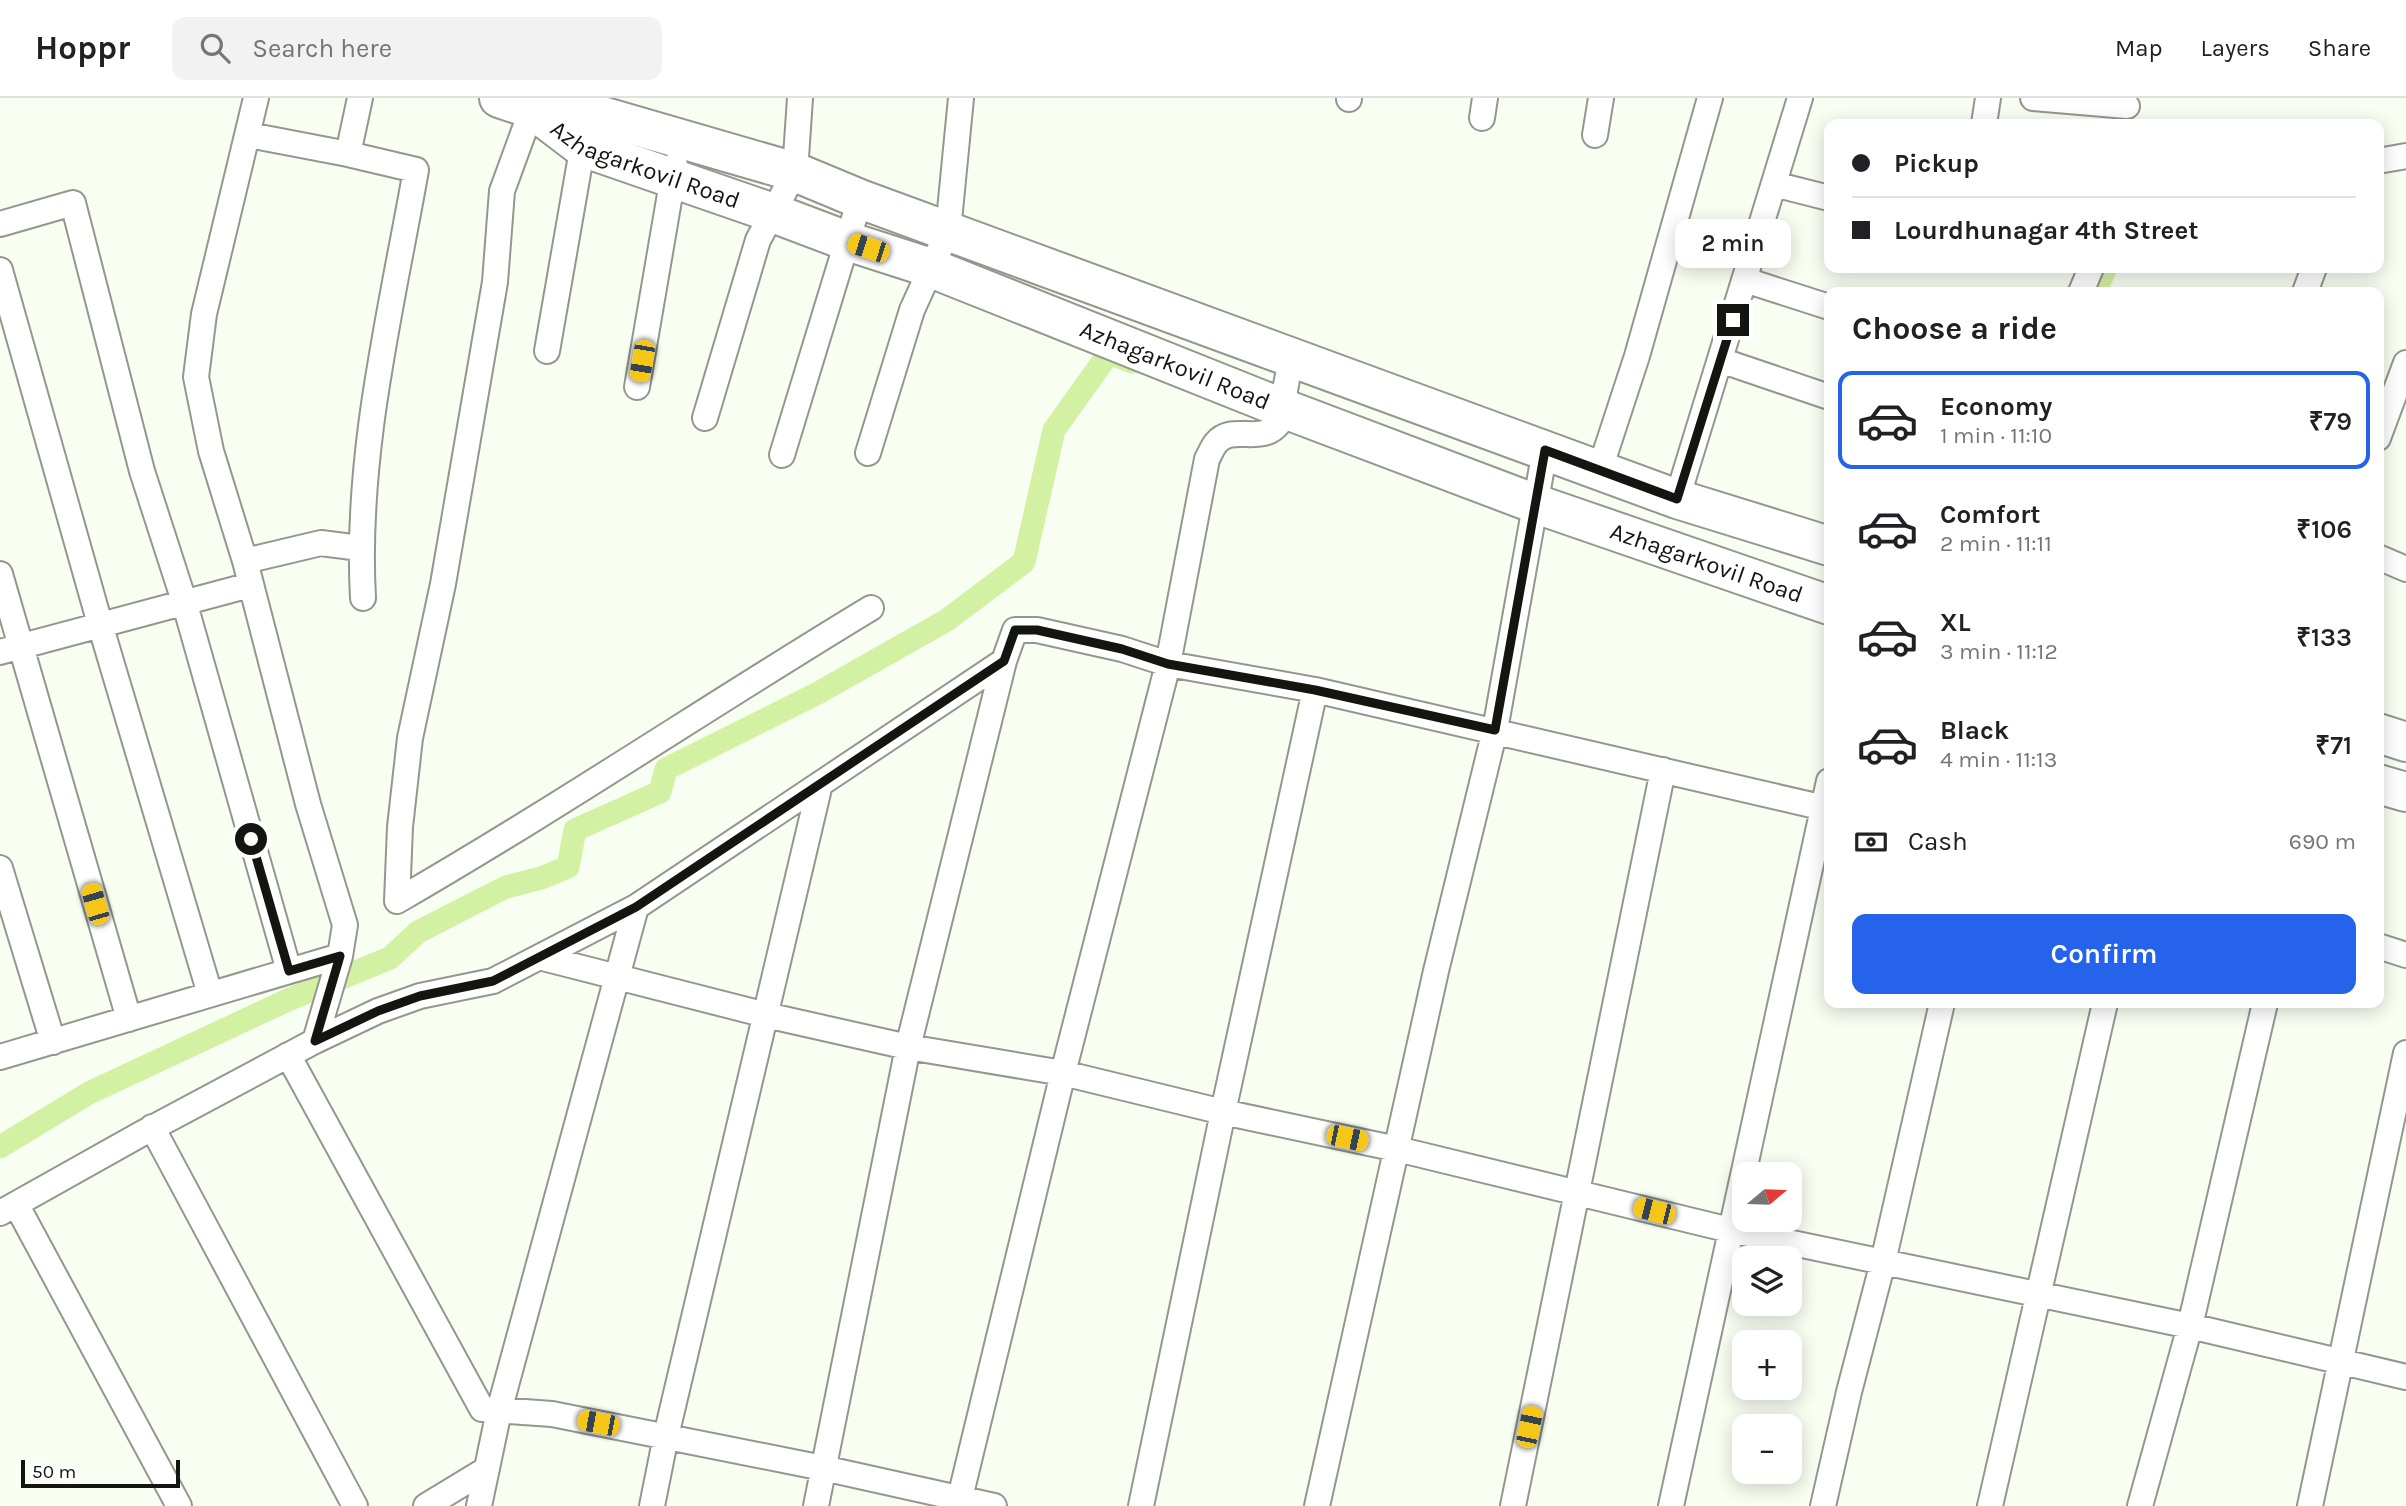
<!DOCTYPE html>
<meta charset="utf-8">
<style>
body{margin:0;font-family:Karla,sans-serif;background:#f2f2f2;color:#202124;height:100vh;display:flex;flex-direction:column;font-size:26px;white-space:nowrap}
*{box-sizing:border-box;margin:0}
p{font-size:23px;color:#757577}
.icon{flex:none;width:38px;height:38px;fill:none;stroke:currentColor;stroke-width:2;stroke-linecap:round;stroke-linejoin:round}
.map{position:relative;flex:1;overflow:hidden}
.sheet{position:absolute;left:1824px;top:189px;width:560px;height:721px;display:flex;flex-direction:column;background:#fff;border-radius:14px;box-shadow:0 4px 18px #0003}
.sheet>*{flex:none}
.banner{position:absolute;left:1824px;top:21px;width:560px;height:154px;border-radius:14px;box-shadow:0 4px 18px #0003;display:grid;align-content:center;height:154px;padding:0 28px;background:#fff}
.needle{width:46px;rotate:71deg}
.buttons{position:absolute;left:1732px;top:1064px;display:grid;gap:14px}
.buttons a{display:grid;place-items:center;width:70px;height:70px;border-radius:14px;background:#fff;box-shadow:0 4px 18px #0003;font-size:35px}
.scale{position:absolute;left:21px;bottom:18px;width:159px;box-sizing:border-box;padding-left:7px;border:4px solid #131511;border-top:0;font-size:19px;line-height:24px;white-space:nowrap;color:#131511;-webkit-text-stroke:5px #fff;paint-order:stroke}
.end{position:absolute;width:32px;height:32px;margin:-16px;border:9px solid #131511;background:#fff;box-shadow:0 0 0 4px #fff}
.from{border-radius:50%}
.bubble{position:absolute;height:49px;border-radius:14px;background:#fff;box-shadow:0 4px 18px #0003;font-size:23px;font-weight:600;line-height:49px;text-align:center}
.car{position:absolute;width:21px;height:42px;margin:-21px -10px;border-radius:9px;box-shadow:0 0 5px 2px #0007;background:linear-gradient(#f5c518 24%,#345 0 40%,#f5c518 0 76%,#345 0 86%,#f5c518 0)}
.banner b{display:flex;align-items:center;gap:24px;height:66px;font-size:26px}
.banner b+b{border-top:2px solid #e0e0e0}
.banner i{width:18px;height:18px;background:#202124}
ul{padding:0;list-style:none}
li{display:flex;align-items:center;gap:21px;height:98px;margin:0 14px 10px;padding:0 14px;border:4px solid transparent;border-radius:14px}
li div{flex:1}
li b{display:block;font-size:26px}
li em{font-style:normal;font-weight:600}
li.selected{border-color:#2563eb}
li>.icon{width:63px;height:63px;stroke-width:1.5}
h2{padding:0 28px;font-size:32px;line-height:84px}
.pay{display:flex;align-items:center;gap:18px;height:77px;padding:0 28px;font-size:26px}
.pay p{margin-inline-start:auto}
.primary-button{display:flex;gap:14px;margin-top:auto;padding:14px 28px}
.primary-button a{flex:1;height:80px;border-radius:14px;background:#2563eb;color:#fff;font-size:28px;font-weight:600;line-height:80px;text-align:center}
header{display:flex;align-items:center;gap:42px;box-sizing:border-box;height:98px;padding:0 35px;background:#fff;border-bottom:2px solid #e0e0e0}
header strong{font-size:33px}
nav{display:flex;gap:38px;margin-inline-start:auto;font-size:24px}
.search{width:490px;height:63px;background:#f2f2f2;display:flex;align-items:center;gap:18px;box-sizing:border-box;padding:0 24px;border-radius:14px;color:#757577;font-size:26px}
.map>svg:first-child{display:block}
</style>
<header>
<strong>Hoppr</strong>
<div class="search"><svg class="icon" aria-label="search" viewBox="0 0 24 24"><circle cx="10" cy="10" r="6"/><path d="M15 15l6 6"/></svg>Search here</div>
<nav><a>Map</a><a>Layers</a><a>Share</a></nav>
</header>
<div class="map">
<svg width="2406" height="1408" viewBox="0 0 2406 1408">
<rect width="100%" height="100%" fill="#f9fef3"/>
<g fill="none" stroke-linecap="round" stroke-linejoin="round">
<path stroke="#d3f1a2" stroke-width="23" d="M 2095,194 L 2106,170
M 0,1049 L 89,995 L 290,901 L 390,860 L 418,834 L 506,789 L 541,780 L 568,769 L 575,732 L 660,694 L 666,671 L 818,595 L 947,522 L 1024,464 L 1054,332 L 1109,255 L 1132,264"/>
<defs>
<path id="street" d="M 2033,0 L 2127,8
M 1349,1 L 1349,0
M 1482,20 L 1485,0
M 1984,26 L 1988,0
M 249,37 L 348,56 L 360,0
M 1595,37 L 1601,0
M 348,56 L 416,72 C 391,213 355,357 363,500
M 2378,63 L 2406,58
M 1774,86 L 1829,100
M 0,126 L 73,105 L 142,373 L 184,503 L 289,873
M 0,172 L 100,526 L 210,896
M 1745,182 L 1829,209
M 2081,194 L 2091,170
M 2305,194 L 2314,170
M 547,253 L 585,35
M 1720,262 L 1829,299
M 637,289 L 675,67
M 705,320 L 758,142 L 795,74 L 800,0
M 2378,340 L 2406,265
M 868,355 L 912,212 L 948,133 L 961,0
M 782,357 L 860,101
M 1600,371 L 1637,258 L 1710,0
M 1677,401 L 1800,0
M 2378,459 L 2406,471
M 245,463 L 321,445 L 360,450
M 0,476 L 129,921
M 0,554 L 250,487
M 1004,563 L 1015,532 L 1037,532 L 1122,551 L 1168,566 L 1315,592 L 1829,711
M 0,770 L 53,944
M 397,803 L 400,729 L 410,640 L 443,486 L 495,184 L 502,93 L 532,11
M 397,803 C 558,710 712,606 871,510
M 2378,848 L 2406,857
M 539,859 L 766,917 L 908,949 L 1063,975 L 1223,1014 L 1397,1051 L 1730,1132 L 2190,1228 L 2406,1279
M 315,943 L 378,913 L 420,898 L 493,883 L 636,809 L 1004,563 L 908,949 L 816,1408
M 288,957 L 482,1311 L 552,1316 L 823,1370 L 994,1408
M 0,959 L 340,858
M 152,1029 L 355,1408
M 16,1106 L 179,1408
M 0,1115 L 141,1036 L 315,943 L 340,858 L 345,827 L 308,706 L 245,463 L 211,353 L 196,279 L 204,216 L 256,0
M 426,1408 L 487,1371
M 479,1408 L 499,1313 L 636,809
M 652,1408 L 666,1338 L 820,686
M 958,1408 L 1063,975 L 1168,566 L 1207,361 C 1210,356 1212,350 1216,345 C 1232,325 1261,348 1279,325 L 1291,260
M 1141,1408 L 1223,1014 L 1315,592
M 1317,1408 L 1436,873 L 1495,632 L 1545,352
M 1513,1408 L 1663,672
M 1671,1408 L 1829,683
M 1823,1408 L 1849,1294 L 1883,1164 L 1942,905
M 1990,1408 L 2105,905
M 2140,1408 L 2190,1228 L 2265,905
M 2310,1408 L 2406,955"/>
<g id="primary">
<path d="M 499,0 L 532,11 L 588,14 L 795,74 L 860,101 L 1677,401 L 1829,448"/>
<path id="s1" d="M 532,11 L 582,49 L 773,115 L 847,143 L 931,170 L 1282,310 L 1536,406 L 1829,507"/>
<path d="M 2378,635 L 2406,644"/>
<path d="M 2378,686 L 2406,694"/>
</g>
</defs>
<use href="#street" stroke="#93978d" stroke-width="28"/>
<use href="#primary" stroke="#93978d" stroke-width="42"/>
<use href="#street" stroke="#fff" stroke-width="24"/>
<use href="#primary" stroke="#fff" stroke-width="38"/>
</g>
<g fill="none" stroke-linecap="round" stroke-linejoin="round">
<path stroke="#131511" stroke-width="9" d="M 251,741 L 289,873 L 340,858 L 315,943 L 378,913 L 420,898 L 493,883 L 636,809 L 1004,563 L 1015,532 L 1037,532 L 1122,551 L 1168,566 L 1315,592 L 1495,632 L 1545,352 L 1677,401 L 1733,222"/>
</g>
<g text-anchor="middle" stroke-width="5" stroke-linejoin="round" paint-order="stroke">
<g font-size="24" fill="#131511" stroke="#fff">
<text dy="8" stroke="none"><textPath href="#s1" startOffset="128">Azhagarkovil Road</textPath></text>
<text dy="8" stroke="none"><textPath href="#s1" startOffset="695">Azhagarkovil Road</textPath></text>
<text dy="8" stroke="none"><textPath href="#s1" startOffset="1262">Azhagarkovil Road</textPath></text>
</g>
</g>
</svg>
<div class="buttons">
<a><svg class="needle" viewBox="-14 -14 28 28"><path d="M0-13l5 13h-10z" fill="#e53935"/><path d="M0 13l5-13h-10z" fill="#757577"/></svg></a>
<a><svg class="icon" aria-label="layers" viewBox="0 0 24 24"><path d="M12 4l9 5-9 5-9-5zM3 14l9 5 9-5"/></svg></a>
<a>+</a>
<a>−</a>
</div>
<div class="scale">50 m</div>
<i class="end from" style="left:251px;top:741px"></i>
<i class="end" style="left:1733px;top:222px"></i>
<div class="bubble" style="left:1675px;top:121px;width:116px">2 min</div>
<i class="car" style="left:868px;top:150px;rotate:288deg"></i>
<i class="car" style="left:642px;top:263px;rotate:190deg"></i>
<i class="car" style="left:95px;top:806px;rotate:344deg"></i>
<i class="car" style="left:1347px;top:1040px;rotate:102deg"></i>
<i class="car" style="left:1654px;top:1113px;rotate:284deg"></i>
<i class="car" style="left:598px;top:1325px;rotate:281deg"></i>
<i class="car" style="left:1529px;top:1329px;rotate:12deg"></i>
<div class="banner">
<b><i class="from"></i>Pickup</b>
<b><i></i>Lourdhunagar 4th Street</b>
</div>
<section class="sheet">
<h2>Choose a ride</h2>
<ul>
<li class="selected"><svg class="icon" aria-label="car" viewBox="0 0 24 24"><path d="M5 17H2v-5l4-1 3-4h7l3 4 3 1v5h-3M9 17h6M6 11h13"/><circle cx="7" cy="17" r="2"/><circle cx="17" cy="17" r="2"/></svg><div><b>Economy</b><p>1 min · 11:10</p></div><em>₹79</em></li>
<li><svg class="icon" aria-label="car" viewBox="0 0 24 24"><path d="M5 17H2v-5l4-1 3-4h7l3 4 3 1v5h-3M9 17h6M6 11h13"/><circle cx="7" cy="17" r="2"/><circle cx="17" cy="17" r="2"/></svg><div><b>Comfort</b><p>2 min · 11:11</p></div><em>₹106</em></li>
<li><svg class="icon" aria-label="car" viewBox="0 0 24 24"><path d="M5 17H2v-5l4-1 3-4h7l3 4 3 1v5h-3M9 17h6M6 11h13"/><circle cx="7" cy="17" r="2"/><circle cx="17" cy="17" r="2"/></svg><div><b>XL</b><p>3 min · 11:12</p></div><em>₹133</em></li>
<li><svg class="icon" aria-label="car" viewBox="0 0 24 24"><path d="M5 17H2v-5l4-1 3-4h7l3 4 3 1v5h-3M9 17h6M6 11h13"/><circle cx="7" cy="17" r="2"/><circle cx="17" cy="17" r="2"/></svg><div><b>Black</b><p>4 min · 11:13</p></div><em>₹71</em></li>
</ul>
<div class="pay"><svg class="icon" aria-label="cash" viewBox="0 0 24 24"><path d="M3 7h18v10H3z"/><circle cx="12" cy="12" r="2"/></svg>Cash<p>690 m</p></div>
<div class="primary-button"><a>Confirm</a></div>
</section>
</div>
